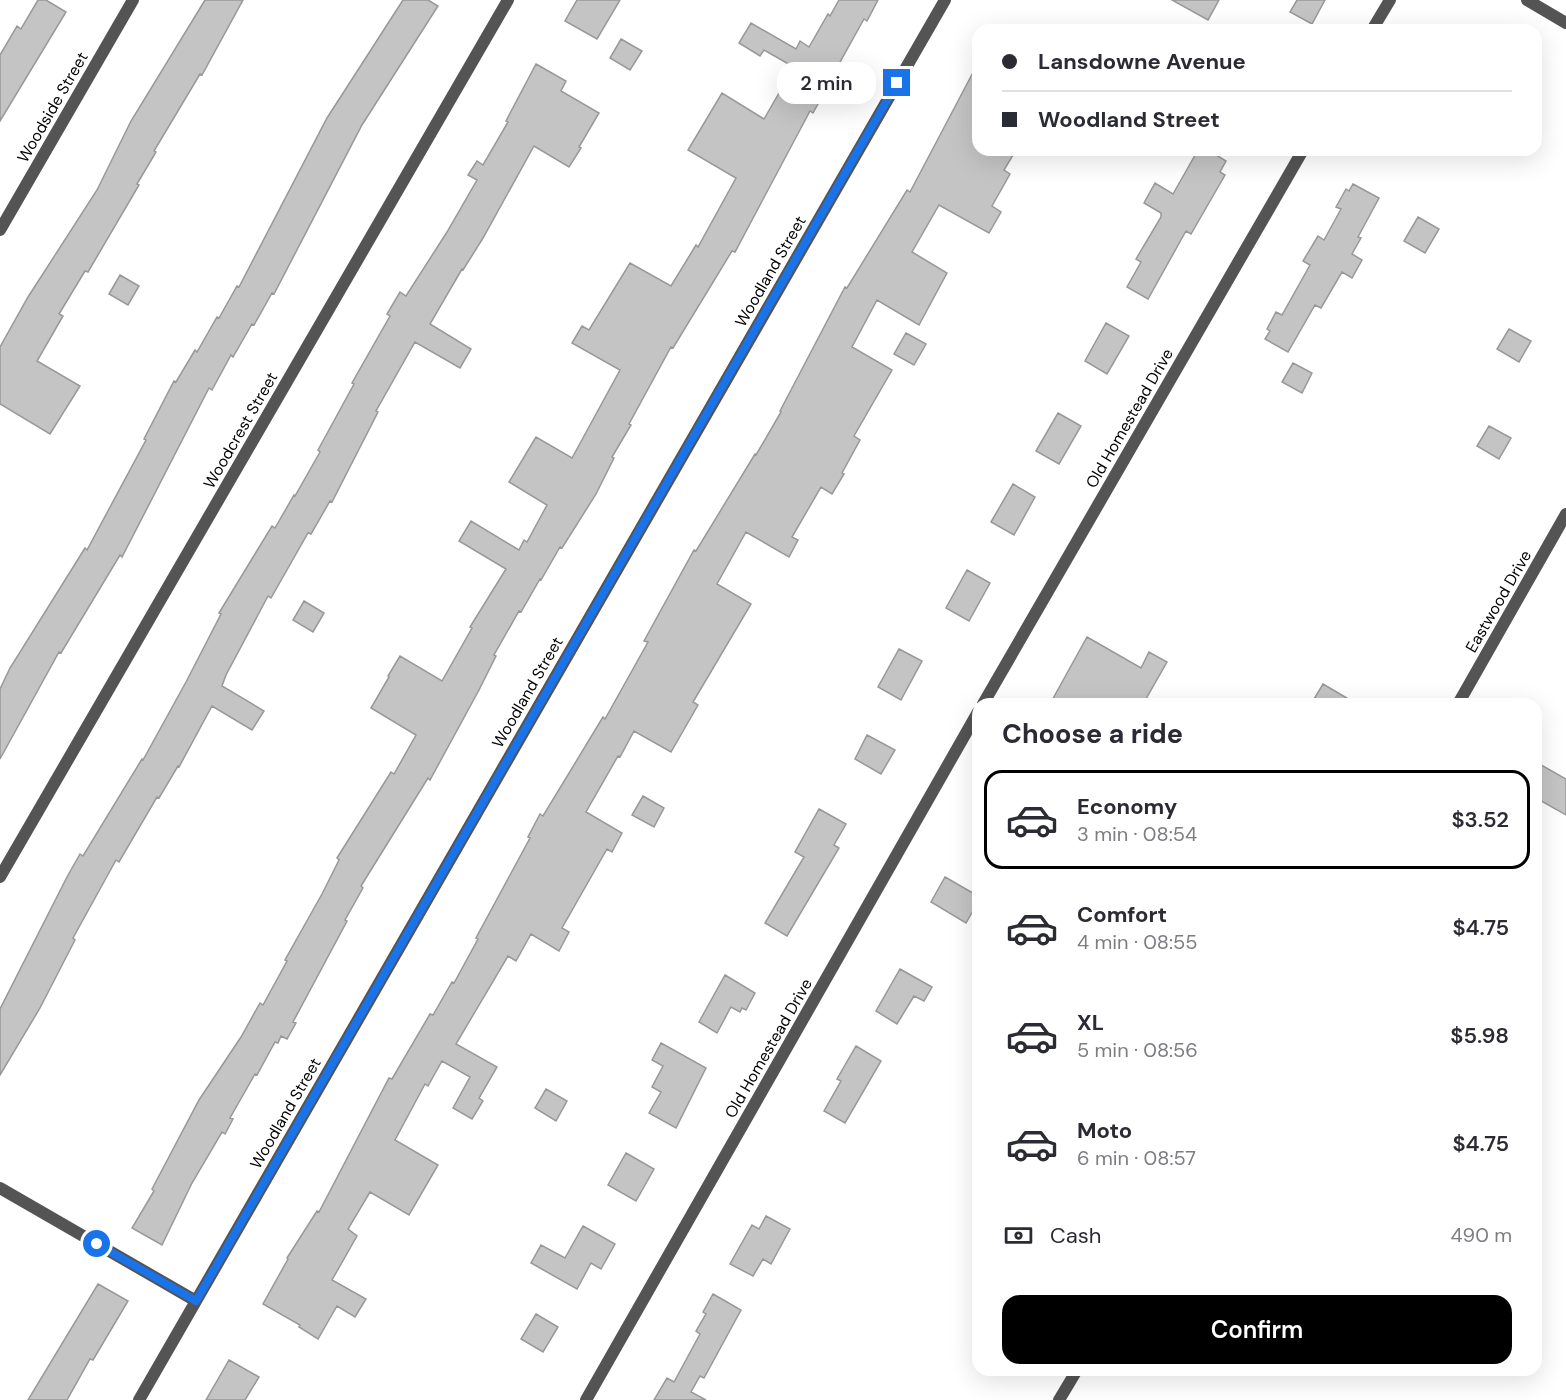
<!DOCTYPE html>
<meta charset="utf-8">
<style>
body{margin:0;font-family:"DM Sans",sans-serif;background:#f2f2f3;color:#2b2b33;height:100vh;display:flex;flex-direction:column;font-size:22px;white-space:nowrap}
*{box-sizing:border-box;margin:0}
p{font-size:20px;color:#7c7c81}
.icon{flex:none;width:33px;height:33px;fill:none;stroke:currentColor;stroke-width:2;stroke-linecap:round;stroke-linejoin:round}
.map{position:relative;flex:1;overflow:hidden}
.panel{position:absolute;left:972px;top:698px;width:570px;height:678px;display:flex;flex-direction:column;background:#fff;border-radius:18px;box-shadow:0 6px 24px #0002}
.panel>*{flex:none}
.top-card{position:absolute;left:972px;top:24px;width:570px;height:132px;border-radius:18px;box-shadow:0 6px 24px #0002;display:grid;align-content:center;height:132px;padding:0 30px;background:#fff}
.end{position:absolute;width:27px;height:27px;margin:-14px;border:8px solid #1a73e8;background:#fff;box-shadow:0 0 0 3px #fff}
.from{border-radius:50%}
.bubble{position:absolute;height:42px;border-radius:18px;background:#fff;box-shadow:0 6px 24px #0002;font-size:20px;font-weight:600;line-height:42px;text-align:center}
.top-card b{display:flex;align-items:center;gap:21px;height:57px;font-size:22px}
.top-card b+b{border-top:2px solid #e1e1e2}
.top-card i{width:15px;height:15px;background:#2b2b33}
ul{padding:0;list-style:none}
li{display:flex;align-items:center;gap:18px;height:99px;margin:0 12px 9px;padding:0 18px;border:3px solid transparent;border-radius:18px}
li div{flex:1}
li b{display:block;font-size:22px}
li em{font-style:normal;font-weight:600}
li.on{border-color:#000}
li>.icon{width:54px;height:54px;stroke-width:1.5}
h2{padding:0 30px;font-size:27px;line-height:72px}
.pay{display:flex;align-items:center;gap:15px;height:66px;padding:0 30px;font-size:22px}
.pay p{margin-inline-start:auto}
.button{display:flex;gap:12px;margin-top:auto;padding:12px 30px}
.button a{flex:1;height:69px;border-radius:18px;background:#000;color:#fff;font-size:24px;font-weight:600;line-height:69px;text-align:center}
.map>svg:first-child{display:block}
</style>
<div class="map">
<svg width="1566" height="1400" viewBox="0 0 1566 1400">
<rect width="100%" height="100%" fill="#fff"/>
<path fill="#c4c4c4" stroke="#989898" stroke-width="1.5" d="M 38,0 L 46,0 L 66,12 L 0,121 L 0,55 L 17,26 L 21,29 Z
M 205,0 L 243,0 L 202,75 L 200,74 L 154,151 L 156,152 L 137,184 L 139,185 L 88,272 L 85,271 L 59,314 L 63,316 L 37,361 L 80,386 L 50,434 L 0,404 L 0,347 L 28,297 L 97,190 L 131,121 Z
M 403,0 L 428,0 L 438,6 L 362,125 L 274,294 L 272,293 L 254,325 L 252,324 L 233,357 L 231,355 L 212,390 L 209,388 L 122,557 L 120,555 L 61,653 L 59,652 L 0,759 L 0,689 L 10,668 L 85,548 L 87,550 L 146,440 L 144,439 L 174,381 L 176,382 L 195,350 L 197,352 L 217,317 L 219,318 L 237,286 L 239,287 L 327,118 Z
M 577,0 L 620,0 L 597,39 L 565,21 Z
M 839,0 L 878,0 L 867,21 L 864,19 L 839,64 L 843,66 L 831,88 L 828,86 L 813,113 L 810,111 L 735,252 L 732,251 L 673,348 L 671,347 L 629,424 L 631,425 L 612,457 L 614,458 L 596,494 L 562,548 L 560,547 L 541,580 L 540,579 L 521,612 L 519,611 L 494,655 L 496,656 L 479,690 L 430,780 L 428,778 L 361,886 L 363,888 L 345,920 L 347,921 L 293,1022 L 296,1023 L 287,1039 L 281,1036 L 278,1043 L 275,1042 L 257,1075 L 255,1074 L 230,1118 L 233,1119 L 225,1134 L 222,1132 L 192,1183 L 162,1245 L 132,1228 L 154,1191 L 152,1189 L 199,1100 L 241,1037 L 260,1003 L 263,1005 L 287,961 L 285,960 L 322,894 L 339,860 L 337,858 L 391,772 L 394,774 L 416,735 L 371,708 L 389,677 L 388,676 L 400,656 L 442,681 L 472,628 L 470,627 L 506,569 L 459,541 L 471,521 L 519,550 L 524,540 L 527,542 L 547,505 L 509,482 L 536,437 L 572,458 L 620,370 L 572,343 L 582,326 L 589,330 L 630,263 L 671,286 L 696,245 L 698,247 L 736,178 L 688,150 L 722,93 L 764,119 L 794,67 L 764,50 L 760,56 L 739,43 L 751,23 L 796,49 L 800,41 L 809,47 L 828,14 L 830,16 Z
M 1172,0 L 1219,0 L 1208,20 Z
M 1297,0 L 1325,0 L 1312,24 L 1290,12 Z
M 621,39 L 642,51 L 630,70 L 610,58 Z
M 978,63 L 978,150 L 1016,150 L 1004,170 L 1010,174 L 992,206 L 1001,212 L 989,233 L 939,205 L 912,252 L 947,273 L 919,325 L 877,300 L 852,347 L 892,370 L 854,436 L 860,440 L 842,473 L 844,474 L 832,494 L 821,487 L 792,537 L 798,540 L 789,557 L 746,532 L 717,584 L 751,604 L 693,702 L 698,705 L 671,752 L 634,731 L 620,757 L 618,756 L 586,812 L 622,833 L 612,852 L 607,849 L 562,928 L 569,932 L 559,951 L 531,934 L 516,961 L 508,956 L 456,1044 L 497,1067 L 479,1098 L 483,1101 L 472,1119 L 453,1108 L 470,1077 L 442,1061 L 428,1086 L 425,1084 L 395,1140 L 438,1165 L 409,1215 L 370,1192 L 348,1229 L 357,1236 L 332,1280 L 366,1299 L 355,1317 L 337,1306 L 318,1339 L 299,1327 L 300,1325 L 263,1304 L 288,1259 L 287,1258 L 317,1211 L 319,1212 L 389,1078 L 392,1079 L 430,1014 L 433,1015 L 452,982 L 454,983 L 478,939 L 476,938 L 530,838 L 528,837 L 540,814 L 543,816 L 603,717 L 605,719 L 648,642 L 644,641 L 694,550 L 696,551 L 755,454 L 756,455 L 781,412 L 780,411 L 845,287 L 847,288 L 907,190 L 910,192 Z
M 536,64 L 566,81 L 561,91 L 599,113 L 579,147 L 581,148 L 569,167 L 534,146 L 483,238 L 463,270 L 462,269 L 430,324 L 471,349 L 460,368 L 415,342 L 376,411 L 378,412 L 332,502 L 330,501 L 311,534 L 308,533 L 271,598 L 268,596 L 226,675 L 222,686 L 264,711 L 252,730 L 212,706 L 179,767 L 178,766 L 159,798 L 157,797 L 119,862 L 116,860 L 73,938 L 75,940 L 40,1008 L 0,1075 L 0,1009 L 67,877 L 80,854 L 83,856 L 142,759 L 143,760 L 186,682 L 221,614 L 219,613 L 272,526 L 275,528 L 294,495 L 295,496 L 320,452 L 318,450 L 354,384 L 352,383 L 390,316 L 387,314 L 400,292 L 406,296 L 447,232 L 477,180 L 468,175 L 477,161 L 483,165 L 508,122 L 506,121 Z
M 1198,150 L 1208,150 L 1226,161 L 1220,172 L 1225,175 L 1191,234 L 1186,231 L 1148,299 L 1127,287 L 1141,262 L 1136,259 L 1161,217 L 1161,213 L 1144,203 L 1155,183 L 1173,194 Z
M 1353,184 L 1379,198 L 1358,237 L 1361,238 L 1352,254 L 1362,260 L 1352,278 L 1342,272 L 1321,308 L 1315,305 L 1288,352 L 1265,339 L 1270,331 L 1267,329 L 1276,312 L 1282,315 L 1310,265 L 1303,261 L 1318,236 L 1324,240 L 1341,209 L 1336,207 L 1346,189 L 1349,191 Z
M 1418,217 L 1439,229 L 1425,253 L 1404,241 Z
M 120,275 L 139,286 L 128,305 L 109,294 Z
M 1106,323 L 1129,336 L 1107,374 L 1085,361 Z
M 1509,329 L 1531,341 L 1519,362 L 1497,349 Z
M 906,333 L 926,344 L 914,365 L 894,354 Z
M 1293,363 L 1312,373 L 1302,393 L 1282,382 Z
M 1058,413 L 1081,426 L 1059,464 L 1036,451 Z
M 1489,426 L 1511,438 L 1499,459 L 1477,446 Z
M 1013,484 L 1035,497 L 1014,535 L 991,522 Z
M 967,570 L 990,583 L 969,621 L 946,608 Z
M 304,601 L 324,613 L 313,632 L 293,620 Z
M 1087,637 L 1141,668 L 1149,652 L 1167,662 L 1143,704 L 1050,704 Z
M 899,649 L 922,661 L 901,700 L 878,687 Z
M 1323,684 L 1357,704 L 1311,704 Z
M 867,735 L 895,750 L 881,774 L 855,759 Z
M 1536,762 L 1566,779 L 1566,815 L 1536,798 Z
M 643,796 L 664,808 L 654,827 L 632,815 Z
M 819,809 L 846,824 L 834,845 L 839,848 L 787,936 L 765,923 L 804,857 L 795,852 Z
M 945,877 L 978,896 L 978,902 L 966,923 L 931,902 Z
M 900,969 L 932,987 L 924,1001 L 914,996 L 897,1024 L 876,1011 Z
M 725,975 L 755,993 L 746,1010 L 742,1008 L 740,1012 L 731,1007 L 717,1033 L 699,1022 Z
M 661,1043 L 706,1068 L 676,1128 L 649,1113 L 661,1092 L 652,1087 L 663,1066 L 652,1060 Z
M 856,1046 L 881,1061 L 845,1123 L 824,1111 L 841,1081 L 837,1079 Z
M 546,1089 L 567,1101 L 556,1121 L 535,1108 Z
M 626,1153 L 654,1169 L 636,1201 L 608,1185 Z
M 766,1216 L 790,1229 L 771,1264 L 763,1259 L 753,1276 L 730,1264 L 752,1225 L 759,1229 Z
M 583,1226 L 615,1244 L 601,1269 L 591,1263 L 577,1289 L 531,1263 L 541,1245 L 565,1258 Z
M 98,1284 L 128,1301 L 93,1360 L 90,1359 L 67,1400 L 28,1400 Z
M 713,1294 L 741,1310 L 704,1378 L 700,1376 L 691,1392 L 706,1400 L 654,1400 L 667,1378 L 674,1382 L 700,1334 L 696,1331 L 706,1314 L 703,1312 Z
M 536,1314 L 558,1327 L 543,1352 L 521,1339 Z
M 229,1360 L 259,1377 L 245,1400 L 206,1400 Z"/>
<g fill="none" stroke-linecap="round" stroke-linejoin="round">
<path stroke="#545454" stroke-width="12" d="M 1372,30 L 1390,0
M 0,230 L 133,0
M 983,704 L 1303,150
M 1458,704 L 1566,514
M 0,877 L 508,0
M 0,1188 L 196,1301
M 139,1400 L 945,0
M 586,1400 L 978,712
M 1059,1400 L 1077,1370"/>
<path stroke="#545454" stroke-width="12" d="M 1527,0 L 1566,23"/>
</g>
<g fill="none" stroke-linecap="round" stroke-linejoin="round">
<path stroke="#1a73e8" stroke-width="8" d="M 97,1244 L 196,1301 L 897,83"/>
</g>
<g text-anchor="middle" stroke-width="4.5" stroke-linejoin="round" paint-order="stroke">
<g font-size="16" fill="#000" stroke="#fff">
<text transform="translate(52 107) rotate(-60)" y="6">Woodside Street</text>
<text transform="translate(770 271) rotate(-60)" y="6">Woodland Street</text>
<text transform="translate(1129 418) rotate(-60)" y="6">Old Homestead Drive</text>
<text transform="translate(240 430) rotate(-60)" y="6">Woodcrest Street</text>
<text transform="translate(1498 601) rotate(-60)" y="6">Eastwood Drive</text>
<text transform="translate(527 692) rotate(-60)" y="6">Woodland Street</text>
<text transform="translate(768 1048) rotate(-60)" y="6">Old Homestead Drive</text>
<text transform="translate(285 1113) rotate(-60)" y="6">Woodland Street</text>
</g>
</g>
</svg>
<i class="end from" style="left:97px;top:1244px"></i>
<i class="end" style="left:897px;top:83px"></i>
<div class="bubble" style="left:777px;top:62px;width:99px">2 min</div>
<div class="top-card">
<b><i class="from"></i>Lansdowne Avenue</b>
<b><i></i>Woodland Street</b>
</div>
<section class="panel">
<h2>Choose a ride</h2>
<ul>
<li class="on"><svg class="icon" aria-label="car" viewBox="0 0 24 24"><path d="M5 17H2v-5l4-1 3-4h7l3 4 3 1v5h-3M9 17h6M6 11h13"/><circle cx="7" cy="17" r="2"/><circle cx="17" cy="17" r="2"/></svg><div><b>Economy</b><p>3 min · 08:54</p></div><em>$3.52</em></li>
<li><svg class="icon" aria-label="car" viewBox="0 0 24 24"><path d="M5 17H2v-5l4-1 3-4h7l3 4 3 1v5h-3M9 17h6M6 11h13"/><circle cx="7" cy="17" r="2"/><circle cx="17" cy="17" r="2"/></svg><div><b>Comfort</b><p>4 min · 08:55</p></div><em>$4.75</em></li>
<li><svg class="icon" aria-label="car" viewBox="0 0 24 24"><path d="M5 17H2v-5l4-1 3-4h7l3 4 3 1v5h-3M9 17h6M6 11h13"/><circle cx="7" cy="17" r="2"/><circle cx="17" cy="17" r="2"/></svg><div><b>XL</b><p>5 min · 08:56</p></div><em>$5.98</em></li>
<li><svg class="icon" aria-label="car" viewBox="0 0 24 24"><path d="M5 17H2v-5l4-1 3-4h7l3 4 3 1v5h-3M9 17h6M6 11h13"/><circle cx="7" cy="17" r="2"/><circle cx="17" cy="17" r="2"/></svg><div><b>Moto</b><p>6 min · 08:57</p></div><em>$4.75</em></li>
</ul>
<div class="pay"><svg class="icon" aria-label="cash" viewBox="0 0 24 24"><path d="M3 7h18v10H3z"/><circle cx="12" cy="12" r="2"/></svg>Cash<p>490 m</p></div>
<div class="button"><a>Confirm</a></div>
</section>
</div>
